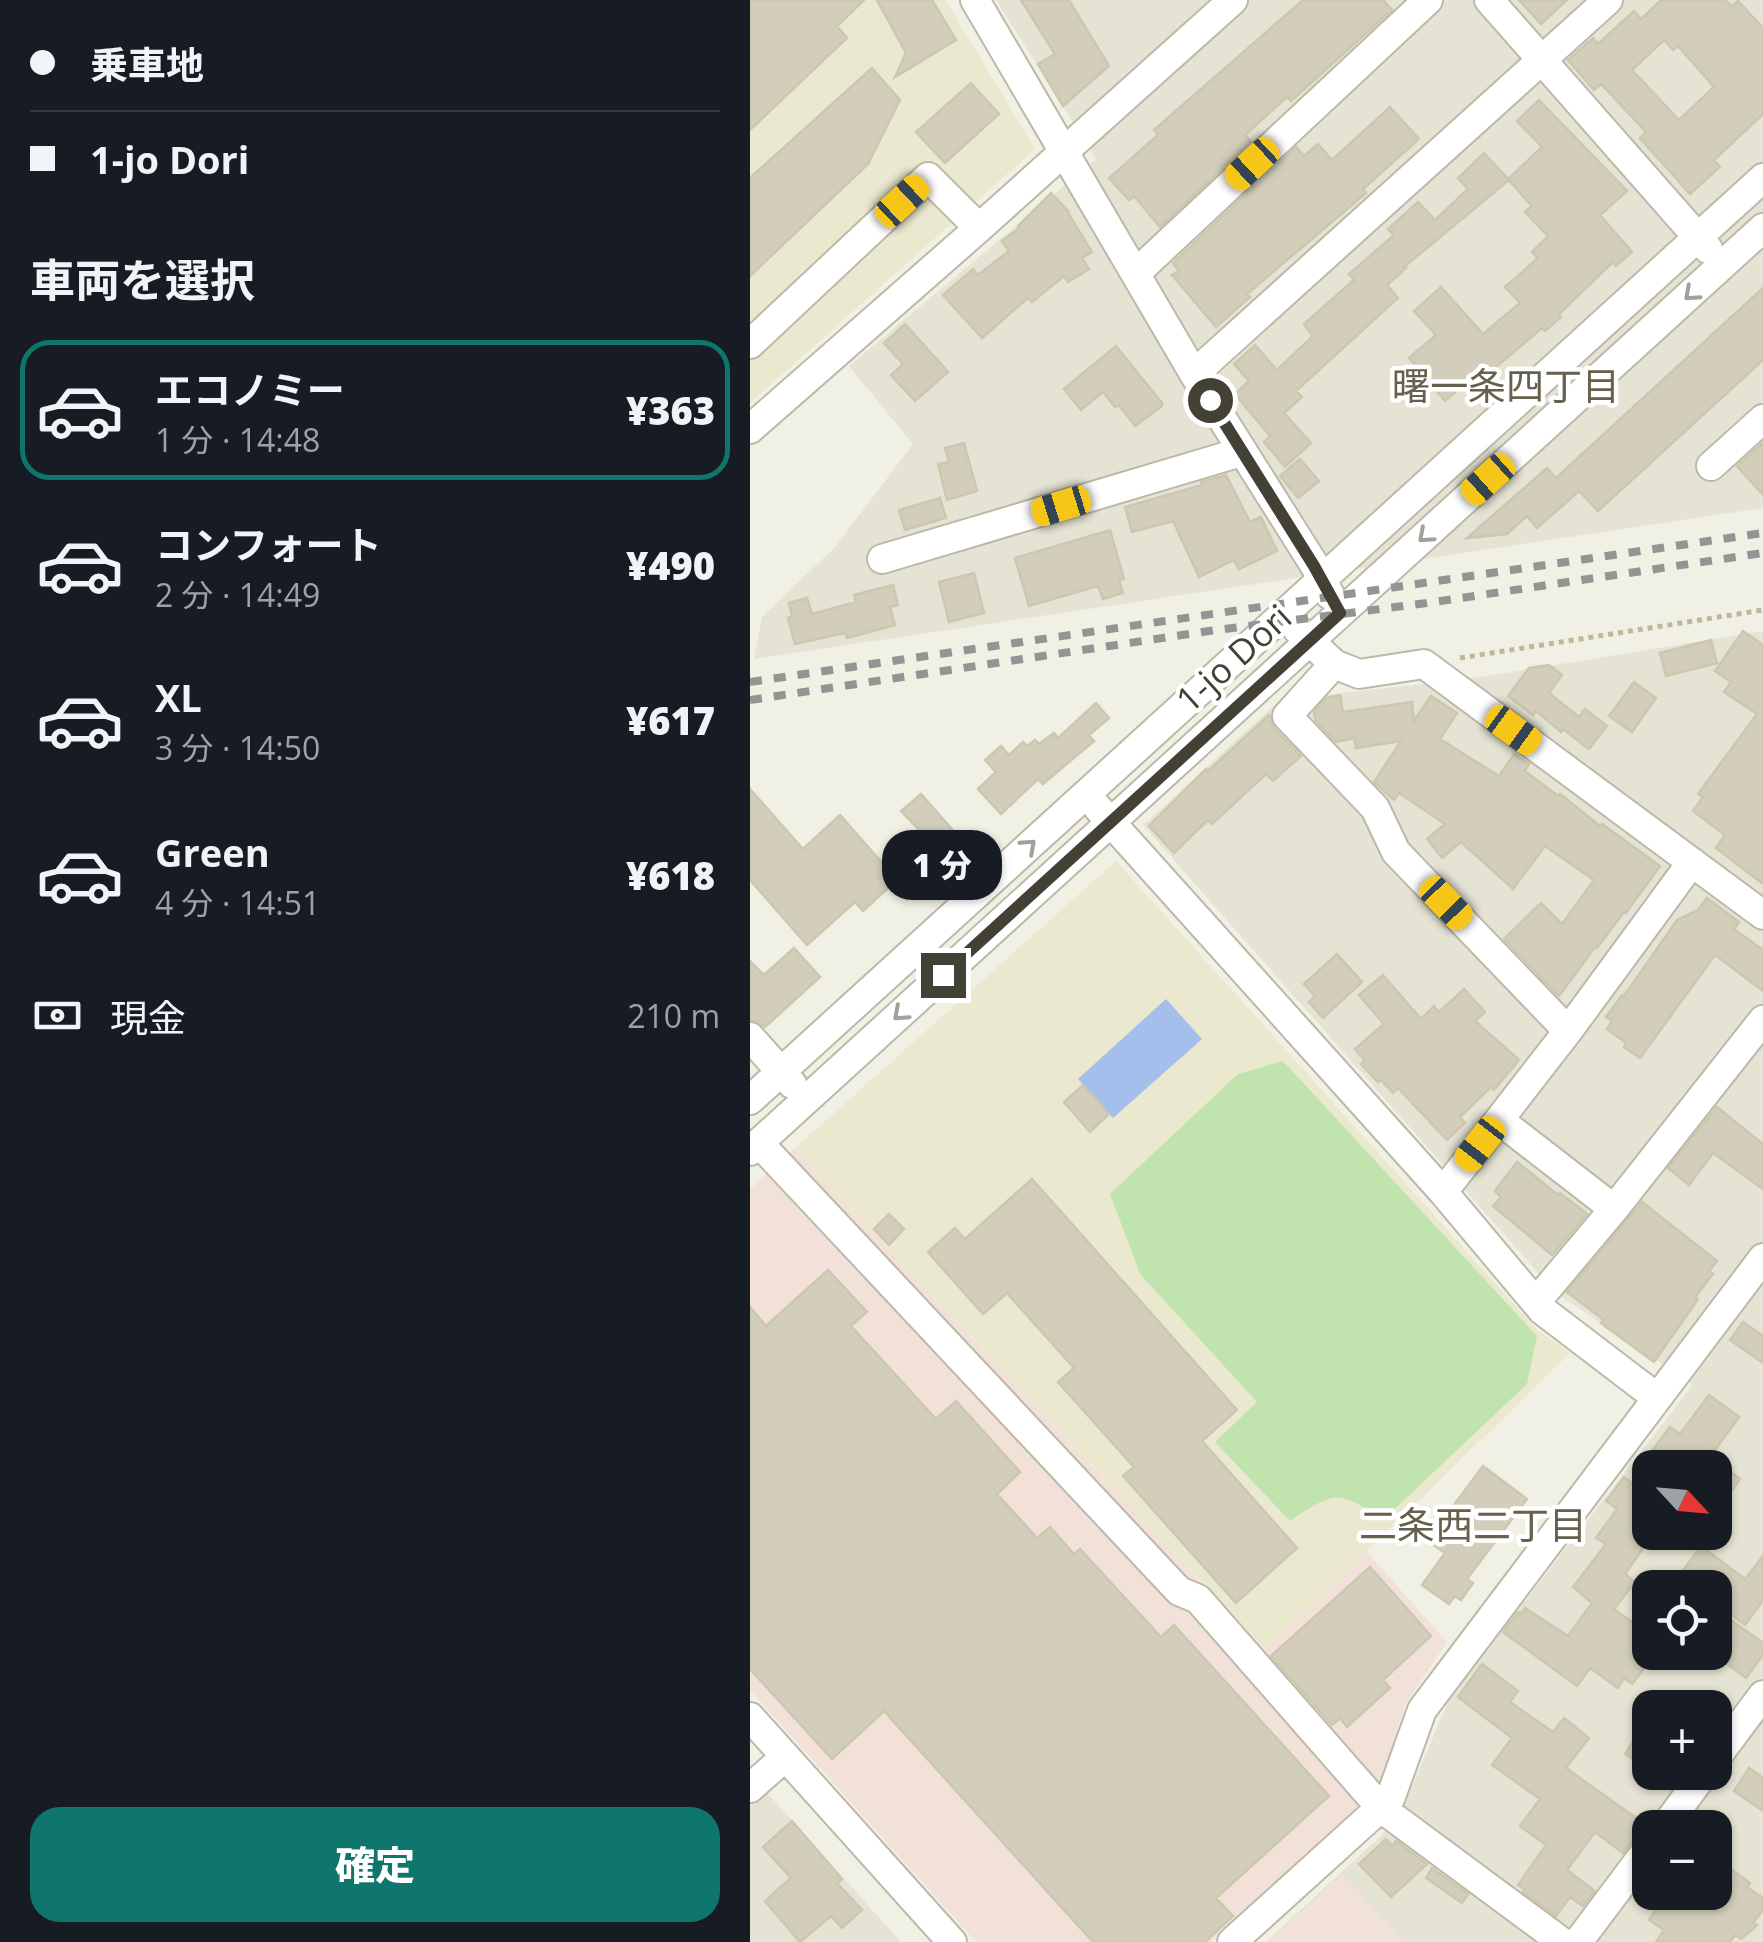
<!DOCTYPE html>
<html lang="ja">
<meta charset="utf-8">
<style>
body{margin:0;font-family:"Open Sans","Noto Sans JP",sans-serif;background:#20242c;color:#f1f3f6;height:100vh;display:flex;flex-direction:column;font-size:38px;white-space:nowrap}
*{box-sizing:border-box;margin:0}
p{font-size:32px;color:#9ea1a6}
.icon{flex:none;width:55px;height:55px;fill:none;stroke:currentColor;stroke-width:2;stroke-linecap:round;stroke-linejoin:round}
.map{position:relative;flex:1;overflow:hidden}
.side{display:flex;flex-direction:column;background:#171b24;width:750px}
.side>*{flex:none}
.banner{display:grid;align-content:center;height:220px;padding:0 30px;background:#171b24}
.needle{width:65px;rotate:116deg}
.fabs{position:absolute;left:882px;top:1450px;display:grid;gap:20px}
.fabs a{display:grid;place-items:center;width:100px;height:100px;border-radius:20px;background:#171b24;box-shadow:0 2px 8px #0004;font-size:50px}
.end{position:absolute;width:45px;height:45px;margin:-22px;border:12px solid #434135;background:#fff;box-shadow:0 0 0 5px #fff}
.from{border-radius:50%}
.bubble{position:absolute;height:70px;border-radius:30px;background:#171b24;box-shadow:0 2px 8px #0004;font-size:32px;font-weight:800;line-height:70px;text-align:center}
.car{position:absolute;width:30px;height:60px;margin:-30px -15px;border-radius:12px;box-shadow:0 0 8px 2px #0007;background:linear-gradient(#f5c518 24%,#345 0 40%,#f5c518 0 76%,#345 0 86%,#f5c518 0)}
.banner b{display:flex;align-items:center;gap:35px;height:95px;font-size:38px}
.banner b+b{border-top:2px solid #363941}
.banner i{width:25px;height:25px;background:#f1f3f6}
ul{padding:0;list-style:none}
li{display:flex;align-items:center;gap:30px;height:140px;margin:0 20px 15px;padding:0 10px;border:5px solid transparent;border-radius:30px}
li div{flex:1}
li b{display:block;font-size:38px}
li em{font-style:normal;font-weight:800}
li.on{border-color:#0f766e}
li>.icon{width:90px;height:90px;stroke-width:1.5}
h2{padding:0 30px;font-size:45px;line-height:120px}
.pay{display:flex;align-items:center;gap:25px;height:110px;padding:0 30px;font-size:38px}
.pay p{margin-inline-start:auto}
.button{display:flex;gap:20px;margin-top:auto;padding:20px 30px}
.button a{flex:1;height:115px;border-radius:30px;background:#0f766e;color:#fff;font-size:40px;font-weight:800;line-height:115px;text-align:center}
main{display:flex;flex:1;min-height:0}
.map>svg:first-child{display:block}
</style>
<main>
<section class="side">
<div class="banner">
<b><i class="from"></i>乗車地</b>
<b><i></i>1-jo Dori</b>
</div>
<h2>車両を選択</h2>
<ul>
<li class="on"><svg class="icon" aria-label="car" viewBox="0 0 24 24"><path d="M5 17H2v-5l4-1 3-4h7l3 4 3 1v5h-3M9 17h6M6 11h13"/><circle cx="7" cy="17" r="2"/><circle cx="17" cy="17" r="2"/></svg><div><b>エコノミー</b><p>1 分 · 14:48</p></div><em>¥363</em></li>
<li><svg class="icon" aria-label="car" viewBox="0 0 24 24"><path d="M5 17H2v-5l4-1 3-4h7l3 4 3 1v5h-3M9 17h6M6 11h13"/><circle cx="7" cy="17" r="2"/><circle cx="17" cy="17" r="2"/></svg><div><b>コンフォート</b><p>2 分 · 14:49</p></div><em>¥490</em></li>
<li><svg class="icon" aria-label="car" viewBox="0 0 24 24"><path d="M5 17H2v-5l4-1 3-4h7l3 4 3 1v5h-3M9 17h6M6 11h13"/><circle cx="7" cy="17" r="2"/><circle cx="17" cy="17" r="2"/></svg><div><b>XL</b><p>3 分 · 14:50</p></div><em>¥617</em></li>
<li><svg class="icon" aria-label="car" viewBox="0 0 24 24"><path d="M5 17H2v-5l4-1 3-4h7l3 4 3 1v5h-3M9 17h6M6 11h13"/><circle cx="7" cy="17" r="2"/><circle cx="17" cy="17" r="2"/></svg><div><b>Green</b><p>4 分 · 14:51</p></div><em>¥618</em></li>
</ul>
<div class="pay"><svg class="icon" aria-label="cash" viewBox="0 0 24 24"><path d="M3 7h18v10H3z"/><circle cx="12" cy="12" r="2"/></svg>現金<p>210 m</p></div>
<div class="button"><a>確定</a></div>
</section>
<div class="map">
<svg width="1013" height="1942" viewBox="0 0 1013 1942">
<rect width="100%" height="100%" fill="#f1f0e5"/>
<path fill="#e5e3d3" fill-rule="evenodd" d="M 246,0 L 1013,0 L 1013,508 L 4,659 L 12,617 L 86,546 L 163,444 L 99,366 L 346,159 Z
M 1013,631 L 1013,1942 L 516,1942 L 648,1820 L 700,1697 L 943,1385 L 806,1293 L 393,825 L 530,700 L 725,678 ZM 900,1468 L 965,1468 L 965,1532 L 900,1532 ZM 900,1588 L 965,1588 L 965,1652 L 900,1652 ZM 900,1708 L 965,1708 L 965,1772 L 900,1772 ZM 900,1828 L 965,1828 L 965,1892 L 900,1892 Z
M 0,1774 L 151,1942 L 0,1942 Z"/>
<path fill="#eae8cf" d="M 0,0 L 195,0 L 285,149 L 0,403 Z
M 366,861 L 788,1331 L 820,1353 L 516,1650 L 44,1149 Z"/>
<path fill="#f2e1d8" d="M 44,1149 L 515,1650 L 617,1552 L 697,1642 L 655,1705 L 628,1791 L 461,1942 L 226,1942 L 0,1690 L 0,1189 Z
M 592,1875 L 655,1942 L 518,1942 Z"/>
<path fill="#c1e4af" d="M 533,1061 L 787,1336 L 777,1384 L 634,1519 C 586,1491 587,1490 540,1521 L 465,1442 L 507,1402 L 390,1274 L 360,1194 L 488,1074 Z"/>
<path fill="#a4bfeb" d="M 416,999 L 452,1039 L 363,1118 L 328,1079 Z"/>
<path fill="#d2cebb" stroke="#ccc7af" stroke-width="2.5" fill-rule="evenodd" d="M 0,0 L 114,0 L 87,26 L 97,38 L 0,130 Z
M 127,0 L 182,0 L 206,40 L 145,77 L 156,53 Z
M 271,0 L 319,0 L 359,66 L 313,106 L 288,64 L 305,54 Z
M 553,0 L 633,0 L 642,10 L 541,101 L 537,97 L 495,135 L 501,142 L 410,227 L 384,196 L 379,200 L 359,178 L 408,135 L 404,130 Z
M 769,0 L 817,0 L 791,24 Z
M 911,0 L 976,0 L 981,7 L 988,1 L 1013,28 L 1013,114 L 964,160 L 970,167 L 940,194 L 890,138 L 896,132 L 851,84 L 844,90 L 818,60 L 843,38 L 848,44 L 884,11 L 891,19 ZM 914,40 L 923,50 L 928,46 L 964,87 L 929,120 L 882,70 Z
M 122,68 L 150,100 L 118,164 L 0,276 L 0,178 Z
M 221,83 L 249,114 L 195,163 L 166,132 Z
M 789,100 L 877,191 L 850,215 L 882,252 L 866,266 L 863,262 L 808,315 L 811,317 L 795,331 L 792,328 L 728,382 L 723,377 L 695,401 L 659,358 L 686,335 L 664,311 L 691,287 L 733,334 L 770,303 L 755,287 L 788,258 L 782,252 L 798,236 L 775,212 L 782,206 L 758,179 L 792,147 L 767,121 Z
M 640,107 L 669,139 L 613,189 L 616,193 L 497,294 L 500,297 L 466,327 L 422,275 L 429,271 L 423,263 L 546,147 L 554,156 L 568,144 L 582,160 Z
M 734,153 L 759,180 L 654,267 L 656,268 L 637,285 L 648,298 L 546,391 L 552,397 L 534,413 L 561,443 L 535,467 L 514,442 L 520,436 L 485,394 L 499,381 L 484,364 L 505,345 L 527,370 L 563,336 L 554,324 L 604,280 L 599,274 L 644,235 L 638,229 L 668,202 L 685,220 L 718,189 L 708,178 Z
M 301,193 L 319,212 L 318,213 L 342,252 L 332,258 L 339,269 L 318,282 L 314,276 L 282,302 L 278,298 L 232,338 L 193,295 L 223,269 L 228,275 L 259,251 L 252,241 L 269,228 L 268,226 Z
M 1013,288 L 1013,360 L 848,511 L 829,491 L 787,528 L 777,516 L 757,534 L 717,538 L 797,468 L 806,478 Z
M 155,324 L 198,372 L 165,401 L 141,375 L 153,364 L 134,343 Z
M 366,346 L 412,403 L 412,406 L 385,426 L 369,405 L 365,407 L 353,392 L 331,410 L 314,389 Z
M 214,443 L 227,491 L 197,500 L 188,464 L 199,462 L 195,448 Z
M 1013,443 L 1013,495 L 987,466 Z
M 550,459 L 569,481 L 548,498 L 530,476 Z
M 476,475 L 500,522 L 511,517 L 527,551 L 489,569 L 484,560 L 449,577 L 423,521 L 382,532 L 375,507 L 452,485 L 451,482 Z
M 190,498 L 196,518 L 155,530 L 149,510 Z
M 360,530 L 374,579 L 369,580 L 373,593 L 353,599 L 348,586 L 279,606 L 265,558 Z
M 224,573 L 234,613 L 199,622 L 189,582 Z
M 143,585 L 148,605 L 140,607 L 145,625 L 97,638 L 95,633 L 45,644 L 38,618 L 42,616 L 39,603 L 57,598 L 62,614 L 106,602 L 104,595 Z
M 993,631 L 1013,645 L 1013,884 L 966,848 L 975,835 L 943,811 L 953,797 L 948,794 L 1007,714 L 974,692 L 981,682 L 965,671 Z
M 961,640 L 967,663 L 916,676 L 910,653 Z
M 799,665 L 812,675 L 799,693 L 829,717 L 835,709 L 857,726 L 839,749 L 813,729 L 811,732 L 786,711 L 783,715 L 758,696 L 779,668 Z
M 884,682 L 906,698 L 882,732 L 859,716 Z
M 590,695 L 593,712 L 662,702 L 664,721 L 681,696 L 707,713 L 690,739 L 749,776 L 764,754 L 779,764 L 775,771 L 808,796 L 810,794 L 850,826 L 852,824 L 910,866 L 876,913 L 874,912 L 847,948 L 845,947 L 809,996 L 754,939 L 791,903 L 812,924 L 844,880 L 795,846 L 763,889 L 711,842 L 692,858 L 677,839 L 695,824 L 649,793 L 644,800 L 624,782 L 651,741 L 606,748 L 604,738 L 586,742 L 566,721 L 564,712 L 577,698 Z
M 346,703 L 359,718 L 339,735 L 344,741 L 293,784 L 288,779 L 251,814 L 228,789 L 246,772 L 235,760 L 251,746 L 259,755 L 273,742 L 277,746 L 285,740 L 289,744 L 304,733 L 308,738 Z
M 519,715 L 524,728 L 551,756 L 523,781 L 516,774 L 462,824 L 458,820 L 424,853 L 399,826 L 456,769 L 458,771 Z
M 0,789 L 53,849 L 90,815 L 134,865 L 171,832 L 151,811 L 171,794 L 206,834 L 155,879 L 152,875 L 113,911 L 105,902 L 57,945 L 0,880 Z
M 957,898 L 989,922 L 984,929 L 1013,950 L 1013,991 L 965,955 L 890,1058 L 874,1047 L 876,1043 L 857,1029 L 862,1021 L 856,1017 L 872,995 L 874,996 L 927,920 L 948,910 Z
M 44,948 L 70,977 L 15,1027 L 6,1021 L 0,1020 L 0,961 L 14,975 Z
M 587,954 L 612,982 L 573,1018 L 559,1002 L 565,996 L 554,984 Z
M 633,975 L 671,1019 L 684,1006 L 689,1012 L 714,989 L 735,1012 L 725,1021 L 769,1060 L 744,1090 L 741,1087 L 710,1117 L 715,1123 L 697,1140 L 648,1088 L 643,1093 L 631,1080 L 628,1082 L 611,1064 L 615,1061 L 605,1049 L 634,1024 L 609,995 Z
M 333,1085 L 359,1114 L 340,1132 L 314,1102 Z
M 967,1107 L 1013,1144 L 1013,1189 L 963,1153 L 939,1185 L 918,1168 Z
M 767,1162 L 808,1195 L 810,1193 L 837,1214 L 802,1255 L 743,1206 L 751,1197 L 745,1191 Z
M 282,1179 L 487,1410 L 452,1441 L 547,1548 L 486,1603 L 373,1476 L 384,1467 L 308,1382 L 324,1368 L 257,1293 L 233,1314 L 178,1252 L 205,1228 L 215,1239 Z
M 892,1202 L 967,1261 L 959,1271 L 963,1274 L 945,1297 L 948,1299 L 904,1362 L 851,1323 L 854,1320 L 817,1292 Z
M 139,1214 L 154,1229 L 139,1245 L 124,1229 Z
M 78,1270 L 117,1312 L 101,1326 L 186,1419 L 206,1401 L 270,1472 L 247,1494 L 287,1538 L 300,1527 L 324,1554 L 330,1549 L 411,1637 L 424,1625 L 579,1796 L 466,1898 L 483,1916 L 455,1942 L 343,1942 L 134,1711 L 82,1759 L 0,1669 L 0,1307 L 16,1326 Z
M 993,1322 L 1013,1336 L 1013,1363 L 980,1340 Z
M 959,1395 L 989,1417 L 952,1468 L 904,1468 L 911,1458 L 902,1451 L 920,1427 L 930,1434 Z
M 965,1460 L 990,1479 L 965,1513 Z
M 733,1466 L 777,1499 L 717,1579 L 723,1583 L 711,1600 L 705,1596 L 699,1604 L 672,1585 L 695,1553 L 681,1543 L 689,1532 L 686,1529 Z
M 874,1477 L 900,1497 L 900,1538 L 875,1574 L 885,1582 L 864,1609 L 900,1635 L 900,1661 L 882,1684 L 874,1678 L 868,1688 L 840,1668 L 827,1686 L 753,1632 L 768,1612 L 771,1614 L 775,1608 L 818,1636 L 842,1603 L 823,1587 L 856,1544 L 846,1538 L 867,1509 L 856,1501 Z
M 951,1546 L 995,1579 L 1013,1556 L 1013,1600 L 995,1625 L 965,1602 L 965,1588 L 945,1588 L 929,1576 Z
M 620,1567 L 681,1636 L 633,1680 L 640,1688 L 597,1727 L 590,1718 L 582,1725 L 521,1656 Z
M 981,1620 L 1013,1643 L 1013,1655 L 996,1678 L 961,1652 L 965,1652 L 965,1641 Z
M 732,1664 L 768,1691 L 760,1702 L 803,1732 L 814,1718 L 839,1738 L 816,1768 L 897,1826 L 897,1829 L 887,1835 L 873,1853 L 845,1832 L 817,1870 L 845,1891 L 833,1906 L 820,1897 L 806,1916 L 773,1892 L 775,1889 L 768,1885 L 796,1845 L 770,1826 L 790,1799 L 742,1765 L 762,1738 L 708,1697 Z
M 900,1715 L 900,1751 L 891,1764 L 875,1754 Z
M 999,1768 L 1013,1778 L 1013,1811 L 984,1791 Z
M 42,1821 L 92,1879 L 87,1883 L 112,1910 L 92,1928 L 81,1916 L 50,1942 L 15,1901 L 41,1878 L 13,1847 Z
M 636,1839 L 642,1846 L 646,1841 L 677,1864 L 641,1897 L 609,1864 Z
M 965,1858 L 1000,1883 L 997,1887 L 1013,1898 L 1013,1910 L 1003,1923 L 1007,1925 L 991,1939 L 985,1935 L 980,1942 L 906,1942 L 914,1930 L 899,1920 L 918,1892 L 938,1892 L 965,1910 Z
M 682,1868 L 718,1894 L 712,1903 L 676,1878 Z"/>
<g fill="none" stroke-linecap="round" stroke-linejoin="round">
<defs>
<path id="minor" d="M 225,0 L 444,374 L 565,566 L 580,595
M 739,0 L 958,249
M 386,273 L 678,0
M 0,344 L 178,177 L 229,228
M 444,374 L 858,0
M 0,429 L 229,228 L 483,0
M 961,466 L 1013,419
M 132,559 L 491,452
M 548,630 L 584,664 L 609,674 L 674,664 L 1013,915
M 584,664 L 537,716 L 625,808 L 646,852 L 818,1031
M 348,808 L 693,1192 L 792,1310 L 906,1397
M 0,1037 L 42,1084
M 0,1100 L 1013,178
M 749,1120 L 864,1209 L 1013,1020
M 9,1143 L 429,1591 L 448,1599 L 631,1808 L 812,1942
M 0,1151 L 1013,228
M 693,1192 L 818,1031 L 942,862
M 786,1302 L 864,1209
M 0,1717 L 202,1942
M 965,1759 L 1013,1695
M 0,1788 L 35,1757
M 914,1828 L 955,1772
M 482,1942 L 640,1799 L 672,1710 L 1013,1258
M 828,1942 L 900,1846"/>
</defs>
<use href="#minor" stroke="#bcb9a8" stroke-width="32"/>
<path stroke="#bdb89a" stroke-width="5" stroke-dasharray="5 5" stroke-linecap="butt" d="M 710,658 L 1013,610"/>
<use href="#minor" stroke="#fff" stroke-width="28"/>
<path stroke="#949494" stroke-width="8" stroke-dasharray="12 12" stroke-linecap="butt" d="M 0,682 L 1013,533
M 0,700 L 459,631 L 677,603 L 1013,553"/>
</g>
<defs><path id="oneway-chevron" d="M-2-3.5L2.5 0L-2 3.5" fill="none" stroke-width="1.6" stroke-linecap="round" stroke-linejoin="round" transform="scale(2.5)"/></defs>
<g stroke="#a1a09a">
<use href="#oneway-chevron" transform="translate(941 294) rotate(138)"/>
<use href="#oneway-chevron" transform="translate(675 536) rotate(138)"/>
<use href="#oneway-chevron" transform="translate(279 846) rotate(-42)"/>
<use href="#oneway-chevron" transform="translate(150 1014) rotate(138)"/>
</g>
<g fill="none" stroke-linecap="round" stroke-linejoin="round">
<path stroke="#434135" stroke-width="12" d="M 193,975 L 590,613 L 564,566 L 460,400"/>
</g>
<g text-anchor="middle" stroke-width="9" stroke-linejoin="round" paint-order="stroke">
<g font-size="35" fill="#434135" stroke="#fff">
<text transform="translate(484 659) rotate(-42)" y="12">1-jo Dori</text>
</g>
<g font-size="38" fill="#65614d" stroke="#fff">
<text x="756" y="400">曙一条四丁目</text>
<text x="723" y="1539">二条西二丁目</text>
</g>
</g>
</svg>
<div class="fabs">
<a><svg class="needle" viewBox="-14 -14 28 28"><path d="M0-13l5 13h-10z" fill="#e53935"/><path d="M0 13l5-13h-10z" fill="#9ea1a6"/></svg></a>
<a><svg class="icon" aria-label="locate" viewBox="0 0 24 24"><circle cx="12" cy="12" r="6"/><path d="M12 2v4M12 18v4M2 12h4M18 12h4"/></svg></a>
<a>+</a>
<a>−</a>
</div>
<i class="end from" style="left:460px;top:400px"></i>
<i class="end" style="left:193px;top:975px"></i>
<div class="bubble" style="left:132px;top:830px;width:120px">1 分</div>
<i class="car" style="left:502px;top:164px;rotate:227deg"></i>
<i class="car" style="left:152px;top:201px;rotate:47deg"></i>
<i class="car" style="left:738px;top:479px;rotate:228deg"></i>
<i class="car" style="left:311px;top:506px;rotate:253deg"></i>
<i class="car" style="left:763px;top:730px;rotate:126deg"></i>
<i class="car" style="left:696px;top:903px;rotate:136deg"></i>
<i class="car" style="left:730px;top:1144px;rotate:218deg"></i>
</div>
</main>
